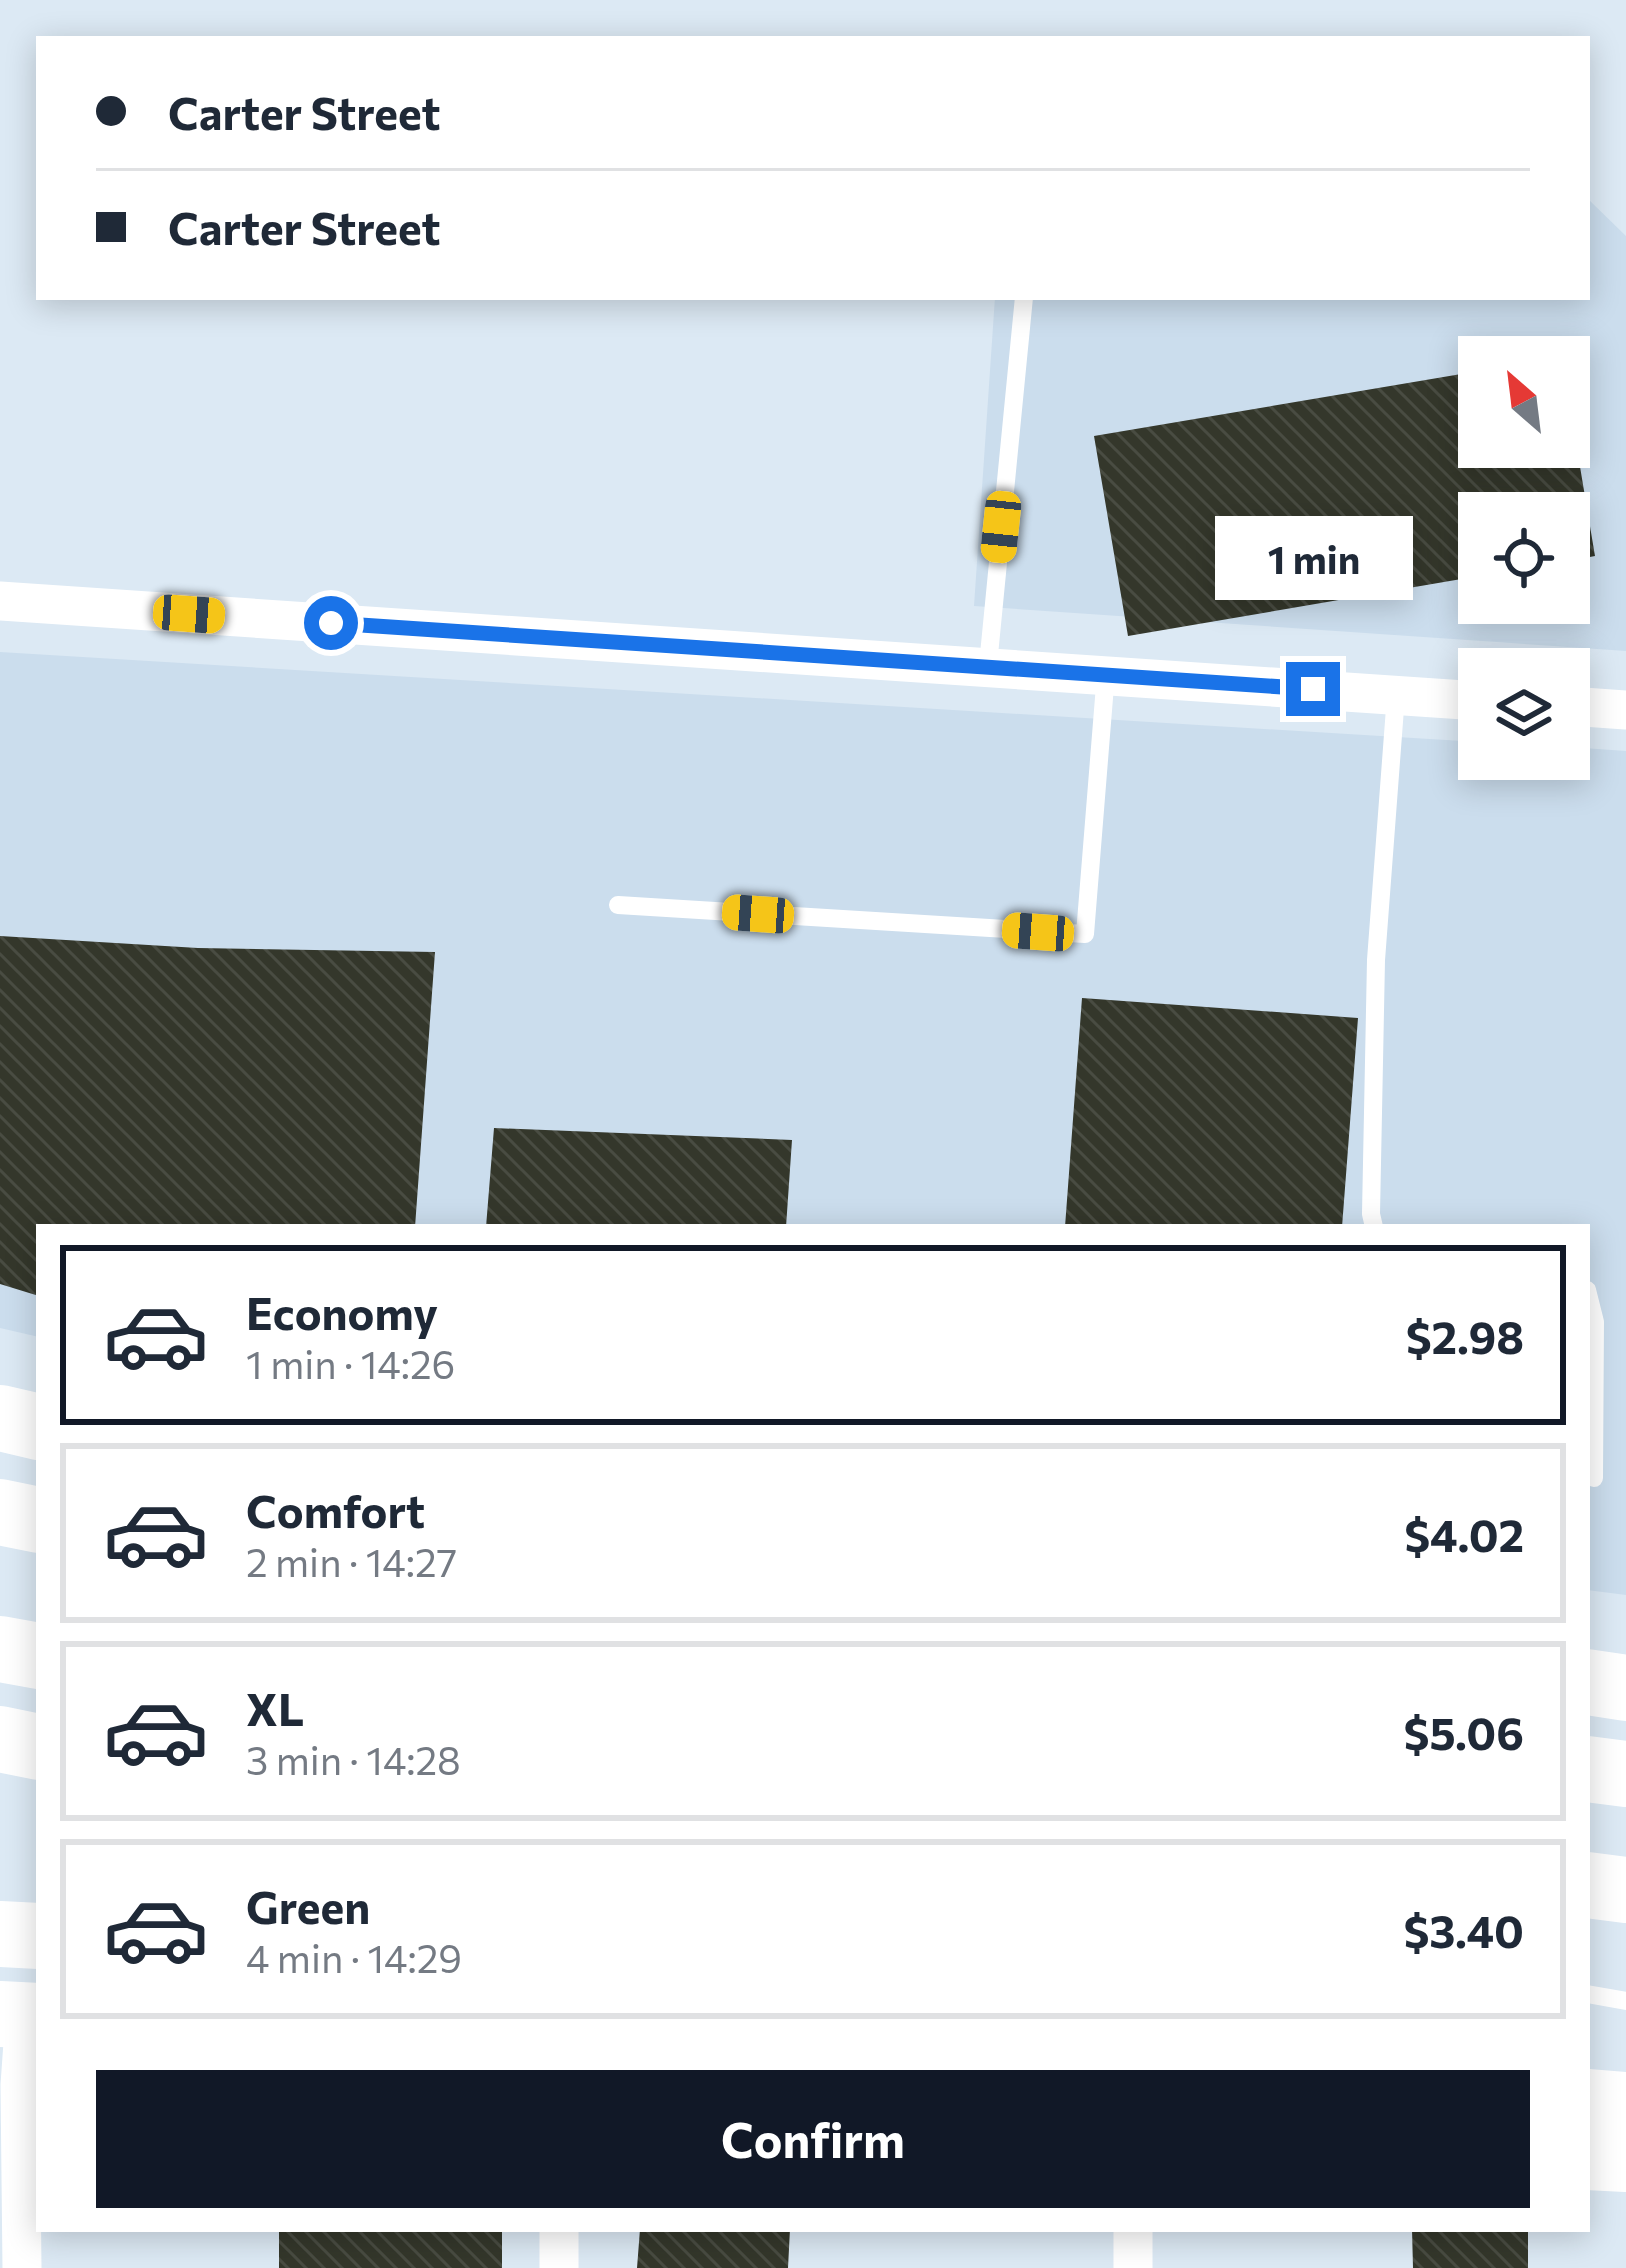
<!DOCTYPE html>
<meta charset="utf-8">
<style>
body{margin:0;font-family:Commissioner,sans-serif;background:#f2f2f3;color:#1f2937;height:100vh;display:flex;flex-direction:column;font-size:45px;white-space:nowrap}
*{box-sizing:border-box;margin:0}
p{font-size:39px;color:#747a83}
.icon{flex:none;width:66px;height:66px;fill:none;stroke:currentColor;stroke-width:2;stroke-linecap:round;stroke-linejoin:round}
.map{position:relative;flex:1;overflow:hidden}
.details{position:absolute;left:36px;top:1224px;width:1554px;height:1008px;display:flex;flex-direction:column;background:#fff;border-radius:0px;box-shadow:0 6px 30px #0003}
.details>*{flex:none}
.hud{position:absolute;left:36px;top:36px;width:1554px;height:264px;border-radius:0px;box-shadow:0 6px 30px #0003;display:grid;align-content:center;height:264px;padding:0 60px;background:#fff}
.needle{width:78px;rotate:332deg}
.controls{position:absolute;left:1458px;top:336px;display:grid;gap:24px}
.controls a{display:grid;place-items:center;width:132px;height:132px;border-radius:0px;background:#fff;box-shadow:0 6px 30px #0003;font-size:60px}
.end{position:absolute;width:54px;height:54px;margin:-27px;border:15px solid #1a73e8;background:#fff;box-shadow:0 0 0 6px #fff}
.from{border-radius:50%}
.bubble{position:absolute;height:84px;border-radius:0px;background:#fff;box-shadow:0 6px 30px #0003;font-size:39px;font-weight:700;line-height:84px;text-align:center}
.car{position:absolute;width:36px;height:72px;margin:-36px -18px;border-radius:15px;box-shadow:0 0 9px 3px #0007;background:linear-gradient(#f5c518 24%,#345 0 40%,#f5c518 0 76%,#345 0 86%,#f5c518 0)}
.hud b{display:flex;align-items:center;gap:42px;height:114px;font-size:45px}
.hud b+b{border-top:3px solid #e0e1e3}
.hud i{width:30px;height:30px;background:#1f2937}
ul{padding:21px 0 0;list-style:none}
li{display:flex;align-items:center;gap:36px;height:180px;margin:0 24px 18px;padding:0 36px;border:6px solid #e0e1e3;border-radius:0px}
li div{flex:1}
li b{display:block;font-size:45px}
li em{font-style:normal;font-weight:700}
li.active{border-color:#111827}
li>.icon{width:108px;height:108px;stroke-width:1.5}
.button{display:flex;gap:24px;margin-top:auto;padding:24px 60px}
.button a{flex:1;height:138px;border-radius:0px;background:#111827;color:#fff;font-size:48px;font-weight:700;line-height:138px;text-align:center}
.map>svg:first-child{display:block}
</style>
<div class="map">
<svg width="1626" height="2268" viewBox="0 0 1626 2268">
<defs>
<pattern id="building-back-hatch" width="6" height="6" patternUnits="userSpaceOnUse" patternTransform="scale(3)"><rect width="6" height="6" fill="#34372b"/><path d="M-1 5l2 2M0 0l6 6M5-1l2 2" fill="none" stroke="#494c42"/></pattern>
</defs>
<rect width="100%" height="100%" fill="#dce9f4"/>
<path fill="#cbdded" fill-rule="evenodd" d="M 1587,198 L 1626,236 L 1626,651 L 974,606 L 995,297 L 1587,297 ZM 1479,357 L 1569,357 L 1569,447 L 1479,447 ZM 1479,513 L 1569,513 L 1569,603 L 1479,603 Z
M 0,652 L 1479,742 L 1479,759 L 1569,759 L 1569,747 L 1626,751 L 1626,1595 L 1587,1590 L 1587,1227 L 39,1227 L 39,1337 L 0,1328 Z"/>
<path fill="url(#building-back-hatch)" d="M 1479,371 L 1479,447 L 1569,447 L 1571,413 L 1595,556 L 1569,561 L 1569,513 L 1479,513 L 1479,576 L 1128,636 L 1094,436 Z
M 0,936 L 198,948 L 435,952 L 415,1227 L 39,1227 L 39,1296 L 0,1284 Z
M 1082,998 L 1358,1018 L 1342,1227 L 1065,1227 Z
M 494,1128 L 792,1140 L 786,1227 L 486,1227 Z
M 279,2229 L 502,2229 L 502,2268 L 279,2268 Z
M 640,2229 L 790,2229 L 788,2268 L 637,2268 Z
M 1412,2229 L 1528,2229 L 1528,2268 L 1413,2268 Z"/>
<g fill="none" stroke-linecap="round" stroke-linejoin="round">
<path stroke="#fff" stroke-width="18" d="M 988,665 L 1024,297
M 618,905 L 1085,934 L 1106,673
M 1374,1227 L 1371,1214 L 1376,960 L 1396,695
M 1587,1290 L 1595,1322 L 1594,1478
M 1587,1994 L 1626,2001"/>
<path stroke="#fff" stroke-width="39" d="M 0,601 L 1479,701
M 1569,706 L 1626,710
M 559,2229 L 559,2268
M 1133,2229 L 1133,2268
M 22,2268 L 20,2085 L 25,2015"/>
<path stroke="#fff" stroke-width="66" d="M 0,1418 L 39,1427
M 0,1512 L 39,1520
M 0,1649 L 39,1656
M 1587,1682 L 1626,1688
M 0,1739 L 39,1747
M 1587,1769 L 1626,1774
M 1587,1885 L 1626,1890
M 0,1934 L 39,1936
M 0,2014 L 39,2016
M 1587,2102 L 1626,2105
M 1587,2157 L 1626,2159"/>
</g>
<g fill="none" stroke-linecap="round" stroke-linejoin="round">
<path stroke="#1a73e8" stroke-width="15" d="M 331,623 L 1313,689"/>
</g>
</svg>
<div class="controls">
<a><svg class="needle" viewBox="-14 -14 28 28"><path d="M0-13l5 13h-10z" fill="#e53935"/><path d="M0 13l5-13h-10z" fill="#747a83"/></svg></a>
<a><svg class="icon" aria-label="locate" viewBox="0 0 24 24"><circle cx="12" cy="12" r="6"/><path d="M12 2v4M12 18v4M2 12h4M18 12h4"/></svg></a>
<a><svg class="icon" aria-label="layers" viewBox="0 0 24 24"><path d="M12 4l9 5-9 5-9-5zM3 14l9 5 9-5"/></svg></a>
</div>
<i class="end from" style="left:331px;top:623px"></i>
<i class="end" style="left:1313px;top:689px"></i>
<div class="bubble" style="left:1215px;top:516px;width:198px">1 min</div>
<i class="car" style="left:1001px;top:527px;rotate:186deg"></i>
<i class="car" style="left:189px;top:614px;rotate:94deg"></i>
<i class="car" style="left:758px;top:914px;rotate:274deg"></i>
<i class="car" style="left:1038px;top:932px;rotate:274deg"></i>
<div class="hud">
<b><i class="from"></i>Carter Street</b>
<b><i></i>Carter Street</b>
</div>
<section class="details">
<ul>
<li class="active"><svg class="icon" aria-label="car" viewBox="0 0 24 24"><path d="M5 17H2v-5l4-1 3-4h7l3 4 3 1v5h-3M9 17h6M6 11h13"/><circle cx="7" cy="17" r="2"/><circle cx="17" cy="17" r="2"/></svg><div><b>Economy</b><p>1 min · 14:26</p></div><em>$2.98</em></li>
<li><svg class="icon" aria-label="car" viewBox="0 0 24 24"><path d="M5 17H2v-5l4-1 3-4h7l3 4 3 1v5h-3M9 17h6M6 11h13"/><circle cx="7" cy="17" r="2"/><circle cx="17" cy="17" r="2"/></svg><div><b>Comfort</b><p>2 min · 14:27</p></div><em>$4.02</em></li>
<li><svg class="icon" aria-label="car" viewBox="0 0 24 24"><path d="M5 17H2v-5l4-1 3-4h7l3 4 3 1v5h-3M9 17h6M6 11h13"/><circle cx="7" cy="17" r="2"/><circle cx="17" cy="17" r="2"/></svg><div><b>XL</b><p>3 min · 14:28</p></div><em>$5.06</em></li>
<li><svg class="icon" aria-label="car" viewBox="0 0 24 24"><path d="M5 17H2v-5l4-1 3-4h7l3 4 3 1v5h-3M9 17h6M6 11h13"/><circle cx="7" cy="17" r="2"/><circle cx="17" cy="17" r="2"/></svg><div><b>Green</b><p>4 min · 14:29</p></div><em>$3.40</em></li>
</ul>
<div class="button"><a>Confirm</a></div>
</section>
</div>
